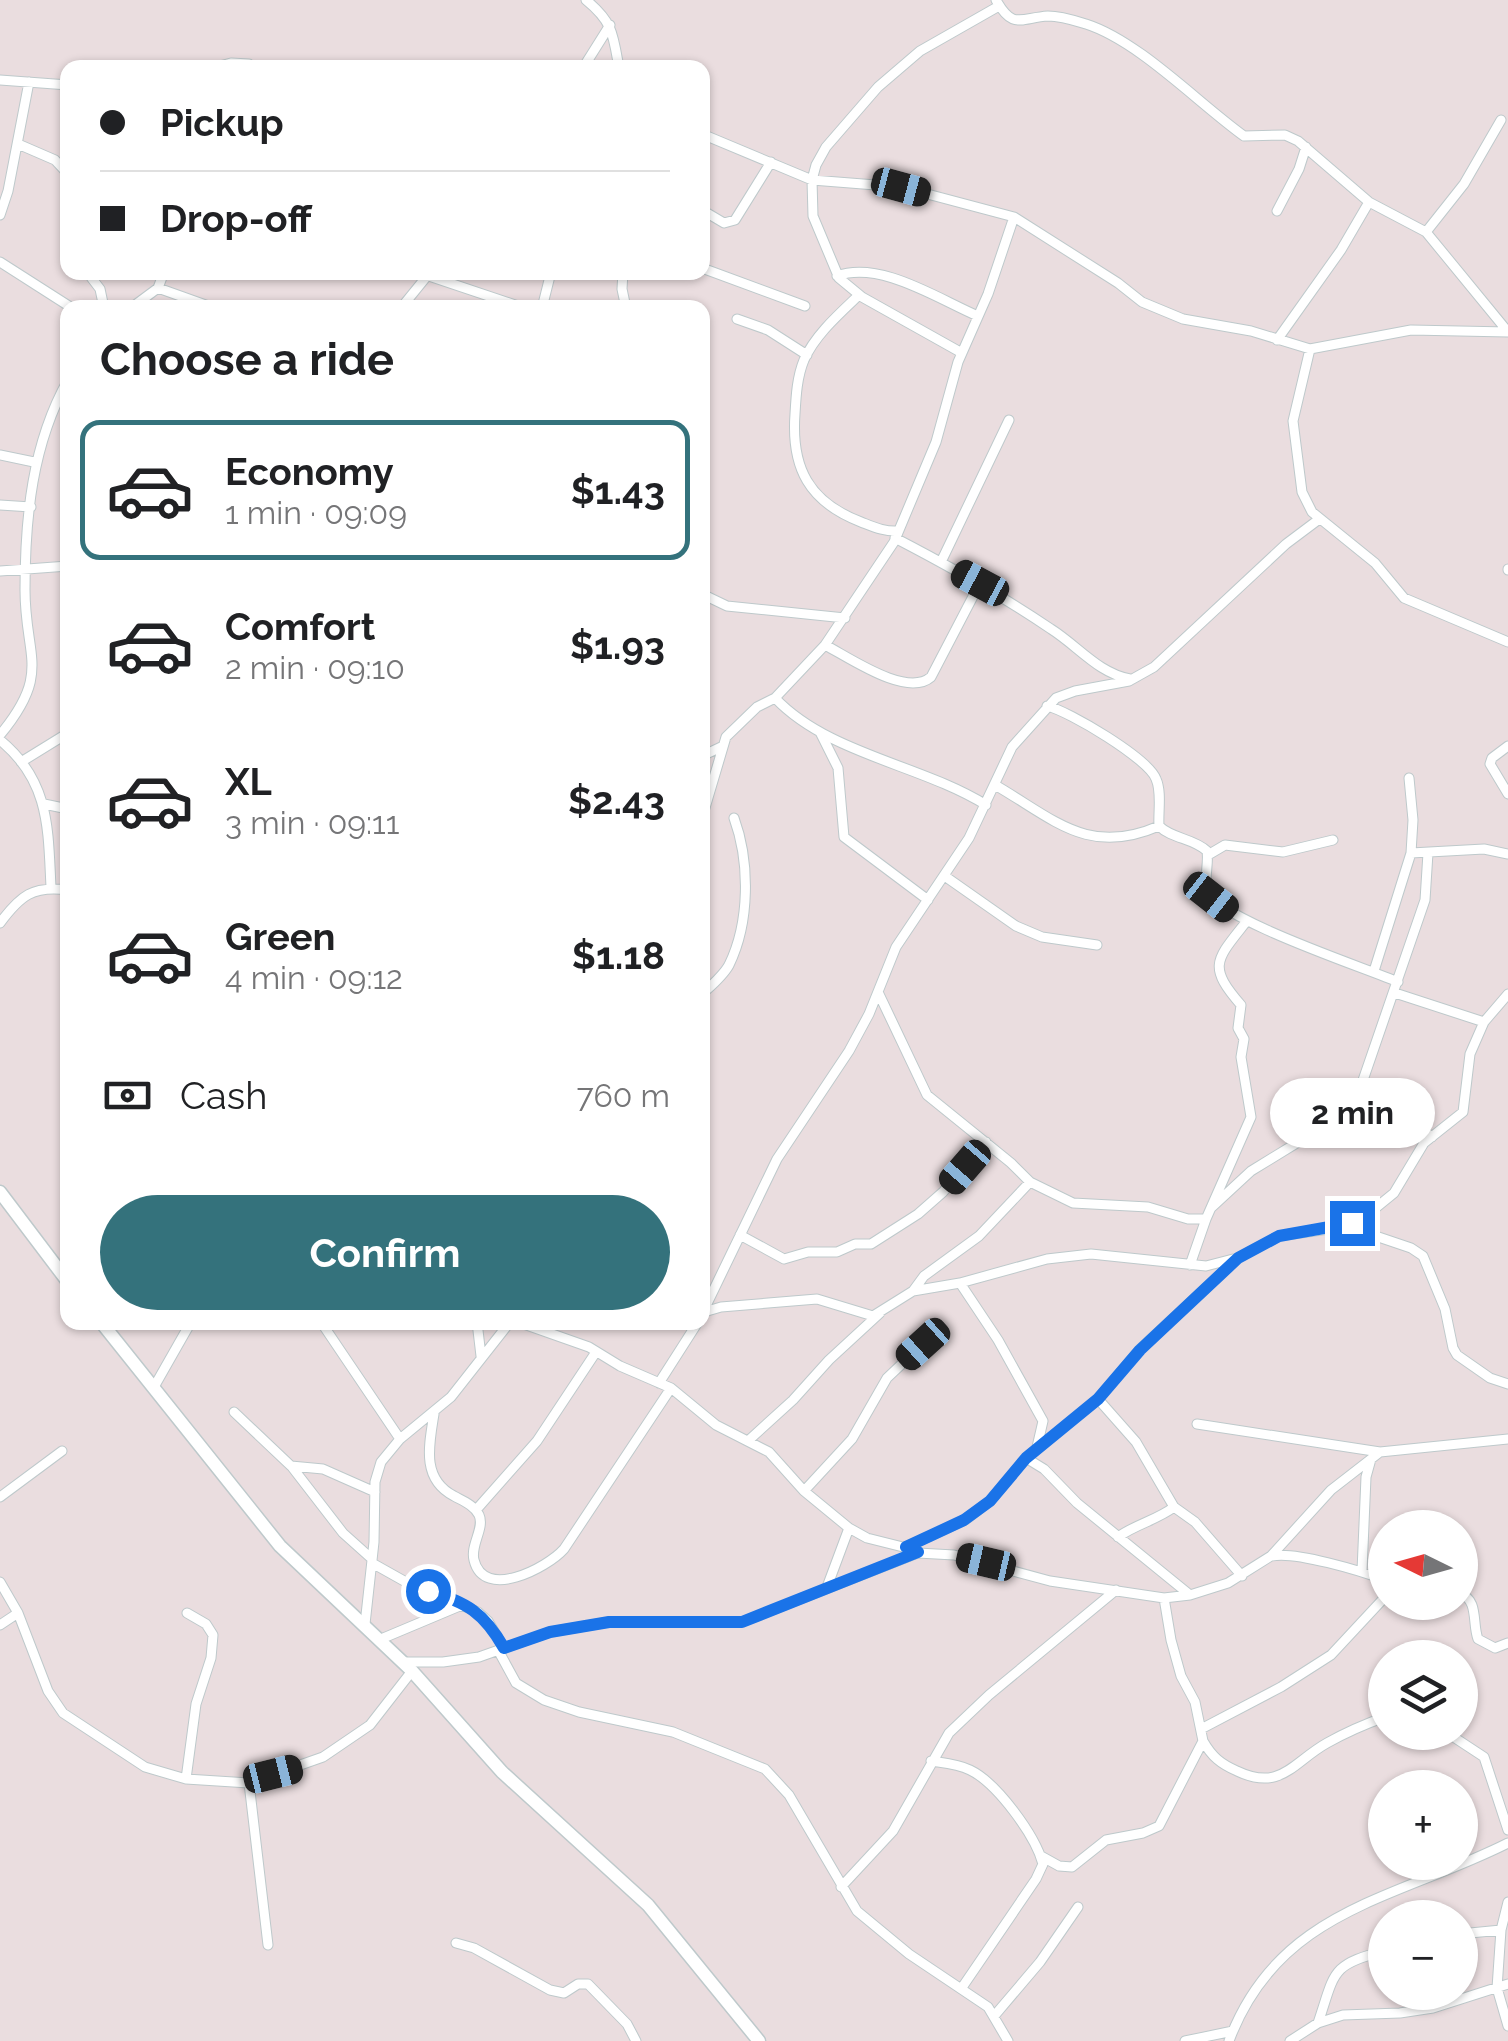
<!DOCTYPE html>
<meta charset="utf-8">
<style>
body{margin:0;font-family:Raleway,sans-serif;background:#f2f2f2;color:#202124;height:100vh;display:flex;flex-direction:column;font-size:38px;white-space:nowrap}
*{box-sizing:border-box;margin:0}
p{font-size:32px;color:#757577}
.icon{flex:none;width:55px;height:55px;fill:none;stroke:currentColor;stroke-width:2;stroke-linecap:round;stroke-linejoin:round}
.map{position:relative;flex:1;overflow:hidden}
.side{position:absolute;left:60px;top:300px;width:650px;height:1030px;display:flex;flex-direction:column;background:#fff;border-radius:20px;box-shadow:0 2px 8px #0004}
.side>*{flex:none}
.hud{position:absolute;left:60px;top:60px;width:650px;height:220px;border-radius:20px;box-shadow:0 2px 8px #0004;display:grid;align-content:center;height:220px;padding:0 40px;background:#fff}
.needle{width:65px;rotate:275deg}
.buttons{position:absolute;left:1368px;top:1510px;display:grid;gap:20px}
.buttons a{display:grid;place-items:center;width:110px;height:110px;border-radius:50%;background:#fff;box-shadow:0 2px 8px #0004;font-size:50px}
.end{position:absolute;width:45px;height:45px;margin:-22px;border:12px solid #1a73e8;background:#fff;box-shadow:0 0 0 5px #fff}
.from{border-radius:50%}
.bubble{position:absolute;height:70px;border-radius:35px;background:#fff;box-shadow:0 2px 8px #0004;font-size:32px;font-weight:700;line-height:70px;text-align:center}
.car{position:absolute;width:30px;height:60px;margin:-30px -15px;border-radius:12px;box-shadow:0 0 8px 2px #0007;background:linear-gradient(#222 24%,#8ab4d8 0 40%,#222 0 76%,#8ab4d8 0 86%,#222 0)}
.hud b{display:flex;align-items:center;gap:35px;height:95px;font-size:38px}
.hud b+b{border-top:2px solid #e0e0e0}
.hud i{width:25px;height:25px;background:#202124}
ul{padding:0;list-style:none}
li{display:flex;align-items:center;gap:30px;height:140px;margin:0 20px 15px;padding:0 20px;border:5px solid transparent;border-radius:20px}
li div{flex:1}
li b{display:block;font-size:38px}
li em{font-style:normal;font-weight:700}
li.on{border-color:#34727c}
li>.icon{width:90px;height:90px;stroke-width:1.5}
h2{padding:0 40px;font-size:45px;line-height:120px}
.pay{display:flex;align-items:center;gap:25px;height:110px;padding:0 40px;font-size:38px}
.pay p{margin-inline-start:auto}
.cta{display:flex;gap:20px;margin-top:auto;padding:20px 40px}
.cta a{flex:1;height:115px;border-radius:60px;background:#34727c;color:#fff;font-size:40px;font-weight:700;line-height:115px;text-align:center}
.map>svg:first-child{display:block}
</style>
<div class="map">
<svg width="1508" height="2041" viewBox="0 0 1508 2041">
<rect width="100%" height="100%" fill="#eadddf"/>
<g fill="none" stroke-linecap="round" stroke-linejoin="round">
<defs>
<path id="minor" d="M 586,0 C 613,22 613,34 619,68
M 996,0 C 1013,30 1020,18 1048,16 C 1061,16 1073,20 1086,24 C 1139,41 1198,103 1244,136 L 1285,135 L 1298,141 L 1369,202 L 1426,232 L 1508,332
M 212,68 L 231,63 L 249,64 L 252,68
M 583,68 L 610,25
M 0,80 L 68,85
M 702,134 L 812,180 L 901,187 L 1014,217 L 1118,283 L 1142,302 L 1183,319 L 1251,331 L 1310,349 L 1411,330 L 1508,332
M 18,144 L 55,160 L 68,174
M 702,210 L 724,223 L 735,220 L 771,162
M 1277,211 L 1299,169 L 1306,147
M 0,215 L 8,191 L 29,82
M 1426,232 L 1464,184 L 1501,120
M 0,262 L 72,308
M 702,268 L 805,306
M 87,272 L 100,289 L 104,308
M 417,272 L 524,308
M 623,272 L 622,289 L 626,308
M 837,276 C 880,260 938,299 978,316
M 158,288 L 214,308
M 859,295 C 839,314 815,335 804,360 C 797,377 796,396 795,414 C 791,468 809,502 861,522 C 874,527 885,532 898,531
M 131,308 L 158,288 L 164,272
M 401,308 L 427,276
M 542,308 L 551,272
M 737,319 L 768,330 L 807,355
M 1277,340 L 1341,250 L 1369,202
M 1310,349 L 1293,421 L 1302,492 L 1312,512 L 1375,563 L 1404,598 L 1508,642
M 962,353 L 862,297 L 839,278 L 813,216 L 812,180 L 816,165 L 826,147 L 878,87 L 920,51 L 999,6
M 0,455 L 34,462
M 0,505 L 31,507
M 895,538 C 949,566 1001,595 1051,629 C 1078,646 1098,673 1130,679
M 941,562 L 1009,420
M 1508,569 L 1508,570
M 0,571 L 68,566
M 702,594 L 727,606 L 845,618
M 825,645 C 850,658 907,698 931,677 L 980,583
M 775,698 C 828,754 922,765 986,805
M 1047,706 C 1069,711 1149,759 1156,779 C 1162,792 1158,812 1159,826 C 1172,839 1193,838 1207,851 C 1209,863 1204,878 1207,890 C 1216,919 1366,968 1398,982
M 820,732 L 838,768 L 844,837 L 928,900
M 0,735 C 52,672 25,658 25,590 C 25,518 32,444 68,380
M 0,740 C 50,781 48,829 51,887
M 1508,746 L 1492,758 L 1490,764 L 1508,794
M 702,756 L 721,747
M 21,762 L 68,733
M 995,785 C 1054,819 1088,857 1159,826
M 44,804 L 68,809
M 702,818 L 726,737 L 757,707 L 775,698 L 825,645 L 894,542 L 936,442 L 958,362 L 988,294 L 1014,217
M 1411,853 L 1484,849 L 1508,854
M 1208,855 L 1225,845 L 1283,852 L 1333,840
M 946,877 L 1016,926 L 1042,937 L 1097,945
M 0,923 C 20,896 33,885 68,890
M 1374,971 L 1411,853 L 1413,820 L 1409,778
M 878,992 L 927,1095 L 1011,1163 L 1030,1182 L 1073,1203 L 1148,1207 L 1188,1219 L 1206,1219
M 1395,993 L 1484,1022
M 702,994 C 712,985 723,976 729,965 C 750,922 750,862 734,818
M 1357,1093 L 1401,1113 L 1432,1137
M 1211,1208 L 1251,1171 L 1300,1141 L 1314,1125 L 1361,1086 L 1425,900 L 1428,853
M 1346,1226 L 1411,1248 L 1423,1256 L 1445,1309 L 1453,1348 L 1457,1355 L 1490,1378 L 1508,1384
M 740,1235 L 784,1259 L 808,1252 L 837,1252 L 855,1244 L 871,1244 L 918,1214 L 943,1192 L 986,1142
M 1190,1265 L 1206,1219 L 1251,1117 L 1241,1057 L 1244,1039 L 1238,1028 L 1241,1005 C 1207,966 1216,960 1246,922
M 960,1283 L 998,1340 L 1043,1421 L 1037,1447
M 913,1291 L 924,1276 L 979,1236 L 1030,1182
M 704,1312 L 721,1307 L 817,1299 L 873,1316 L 913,1291 L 960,1283 L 1047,1259 L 1091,1254 L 1206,1266 L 1233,1259
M 702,1314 L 777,1159 L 849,1051 L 869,1014 L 896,947 L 969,838 L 1012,747 L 1056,698 L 1075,691 L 1129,681 L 1154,667 L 1286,544 L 1318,520
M 321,1322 L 400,1439
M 477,1322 L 481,1356
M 518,1322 L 589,1347 L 620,1366 L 671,1388 L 716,1425 L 769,1452 L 804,1491 L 849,1528 L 867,1538 L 911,1549
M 659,1383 L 698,1322
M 154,1387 L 191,1322
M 1098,1399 L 1136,1442 L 1174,1507 L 1195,1522 L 1242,1576
M 234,1412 L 291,1466 L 323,1469 L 375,1492
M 434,1414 C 429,1445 421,1479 454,1496 C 463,1501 474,1505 479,1515 C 485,1528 470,1545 474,1560 C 484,1601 547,1568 564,1549 L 671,1388
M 1197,1424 L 1380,1452
M 749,1440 L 793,1400 L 829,1360 L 880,1313
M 1026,1458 L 1044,1469 L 1077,1503 L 1190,1595
M 292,1467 L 343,1533 L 372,1559
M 804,1491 L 852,1439 L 887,1378 L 923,1344
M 0,1497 L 62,1451
M 476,1510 L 537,1441 L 596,1352
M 1118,1537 C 1136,1524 1157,1520 1174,1507
M 906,1547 L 965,1520 L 990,1501 L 1026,1458 L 1098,1399 L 1140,1349 L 1238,1258 L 1279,1236 L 1336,1228 L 1367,1215 L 1394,1193 L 1424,1143 L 1463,1112 L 1470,1054 L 1484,1022 L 1508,994
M 1272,1556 C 1295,1551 1361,1571 1385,1580
M 372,1563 L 413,1586 L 478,1612 L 488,1621 L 504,1648
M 1362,1571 L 1366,1477 L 1371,1459
M 0,1582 L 18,1613 L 48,1691 L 63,1713 L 145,1767 L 186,1779 L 249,1783 L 323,1757 L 370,1725 L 412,1671
M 827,1587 L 849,1528
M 1460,1594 C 1479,1599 1472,1624 1478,1639 L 1495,1648 L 1508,1643
M 365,1624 L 374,1542 L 375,1482 L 381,1462 L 400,1439 L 451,1397 L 510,1322
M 0,1625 L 18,1613
M 381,1639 L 462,1605
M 498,1650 L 516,1683 L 544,1700 L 579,1712 L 673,1732 L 765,1769 L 789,1795 L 857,1911 L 909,1954 L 988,2007 L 1008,2041
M 404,1662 L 443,1662 L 479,1657 L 550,1632 L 609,1622 L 742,1622 L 918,1553 L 954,1555 L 1050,1581 L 1164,1598 L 1190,1595 L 1228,1583 L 1271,1556 L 1331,1490 L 1380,1452 L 1508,1439
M 1201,1729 L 1281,1687 L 1331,1655 L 1385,1597
M 1446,1732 L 1484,1757 L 1508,1830
M 1203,1741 C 1212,1757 1221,1764 1237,1771 C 1281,1792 1293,1762 1327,1743 C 1345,1733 1365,1724 1385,1717
M 931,1761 C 944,1763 958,1764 970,1770 C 997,1783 1035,1835 1043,1864 L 1036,1879 L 961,1989
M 186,1779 L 196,1704 L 211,1658 L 213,1635 L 206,1624 L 187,1613
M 249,1783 L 268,1945
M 1041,1856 L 1059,1866 L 1072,1867 L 1106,1840 L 1143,1833 L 1159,1826 L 1203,1741 L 1195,1702 L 1181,1676 L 1171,1640 L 1164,1598
M 841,1887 L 893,1831 L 949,1733 L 989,1695 L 1116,1590
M 1508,1902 L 1501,1930 L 1497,1988 L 1508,2026
M 1460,1934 L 1501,1930
M 456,1943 L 474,1948 L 550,1990 L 564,1993 L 578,1984 L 588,1984 L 627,2024 L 636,2041
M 995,2015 L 1040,1962 L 1078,1907
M 1318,2023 C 1335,1973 1330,1964 1385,1951
M 1185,2041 L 1233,2031
M 1229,2041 C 1278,1909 1397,1899 1508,1843
M 1290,2041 L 1318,2023 L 1343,2015 L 1400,2013 L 1433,2008 L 1508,1984"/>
<path id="secondary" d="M 0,1192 L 68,1282
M 101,1322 L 280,1546 L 412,1671 L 502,1772 L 648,1905 L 759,2041"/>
</defs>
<use href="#minor" stroke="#bec9cb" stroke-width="11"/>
<use href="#secondary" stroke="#bec9cb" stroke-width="15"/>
<use href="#minor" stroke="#fff" stroke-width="9"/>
<use href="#secondary" stroke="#fff" stroke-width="12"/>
</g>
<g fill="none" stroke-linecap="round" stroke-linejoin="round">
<path stroke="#1a73e8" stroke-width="12" d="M 428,1591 C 467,1602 484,1613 504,1648 L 550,1632 L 609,1622 L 742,1622 L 918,1552 L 906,1547 L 964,1520 L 990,1501 L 1026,1458 L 1098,1399 L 1140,1350 L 1238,1258 L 1279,1236 L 1352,1223"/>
</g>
</svg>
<div class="buttons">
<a><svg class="needle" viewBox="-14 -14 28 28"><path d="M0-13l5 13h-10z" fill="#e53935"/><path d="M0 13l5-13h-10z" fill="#757577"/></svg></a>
<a><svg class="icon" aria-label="layers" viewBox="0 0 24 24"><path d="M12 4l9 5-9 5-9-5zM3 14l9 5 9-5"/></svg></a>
<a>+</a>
<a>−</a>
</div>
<i class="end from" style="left:428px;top:1591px"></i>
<i class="end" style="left:1352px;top:1223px"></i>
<div class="bubble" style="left:1270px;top:1078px;width:165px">2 min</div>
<i class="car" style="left:901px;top:187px;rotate:105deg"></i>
<i class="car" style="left:980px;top:583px;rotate:298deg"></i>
<i class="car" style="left:1211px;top:897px;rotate:128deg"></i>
<i class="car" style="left:965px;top:1167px;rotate:221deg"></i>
<i class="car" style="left:923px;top:1344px;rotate:228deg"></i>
<i class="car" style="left:986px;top:1562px;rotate:283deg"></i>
<i class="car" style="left:273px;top:1774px;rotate:76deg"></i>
<div class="hud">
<b><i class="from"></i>Pickup</b>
<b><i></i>Drop-off</b>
</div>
<section class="side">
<h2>Choose a ride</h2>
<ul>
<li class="on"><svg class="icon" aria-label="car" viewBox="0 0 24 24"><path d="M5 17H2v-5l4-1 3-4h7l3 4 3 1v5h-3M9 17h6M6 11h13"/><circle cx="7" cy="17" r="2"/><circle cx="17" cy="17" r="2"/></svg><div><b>Economy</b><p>1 min · 09:09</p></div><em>$1.43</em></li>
<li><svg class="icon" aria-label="car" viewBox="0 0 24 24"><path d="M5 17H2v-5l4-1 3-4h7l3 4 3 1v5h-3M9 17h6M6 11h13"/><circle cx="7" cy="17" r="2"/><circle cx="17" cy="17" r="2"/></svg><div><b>Comfort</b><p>2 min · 09:10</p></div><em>$1.93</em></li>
<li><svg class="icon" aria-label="car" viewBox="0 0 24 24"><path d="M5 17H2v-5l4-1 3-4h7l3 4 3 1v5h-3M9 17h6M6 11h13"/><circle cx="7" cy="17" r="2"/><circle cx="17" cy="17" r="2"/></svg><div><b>XL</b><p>3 min · 09:11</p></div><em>$2.43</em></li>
<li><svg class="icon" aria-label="car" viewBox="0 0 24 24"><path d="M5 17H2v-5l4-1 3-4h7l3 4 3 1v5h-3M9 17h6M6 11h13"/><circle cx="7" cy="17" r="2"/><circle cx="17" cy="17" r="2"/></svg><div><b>Green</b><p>4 min · 09:12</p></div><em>$1.18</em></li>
</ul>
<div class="pay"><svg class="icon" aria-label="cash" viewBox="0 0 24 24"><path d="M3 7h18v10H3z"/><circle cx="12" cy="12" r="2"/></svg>Cash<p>760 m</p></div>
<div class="cta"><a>Confirm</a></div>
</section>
</div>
